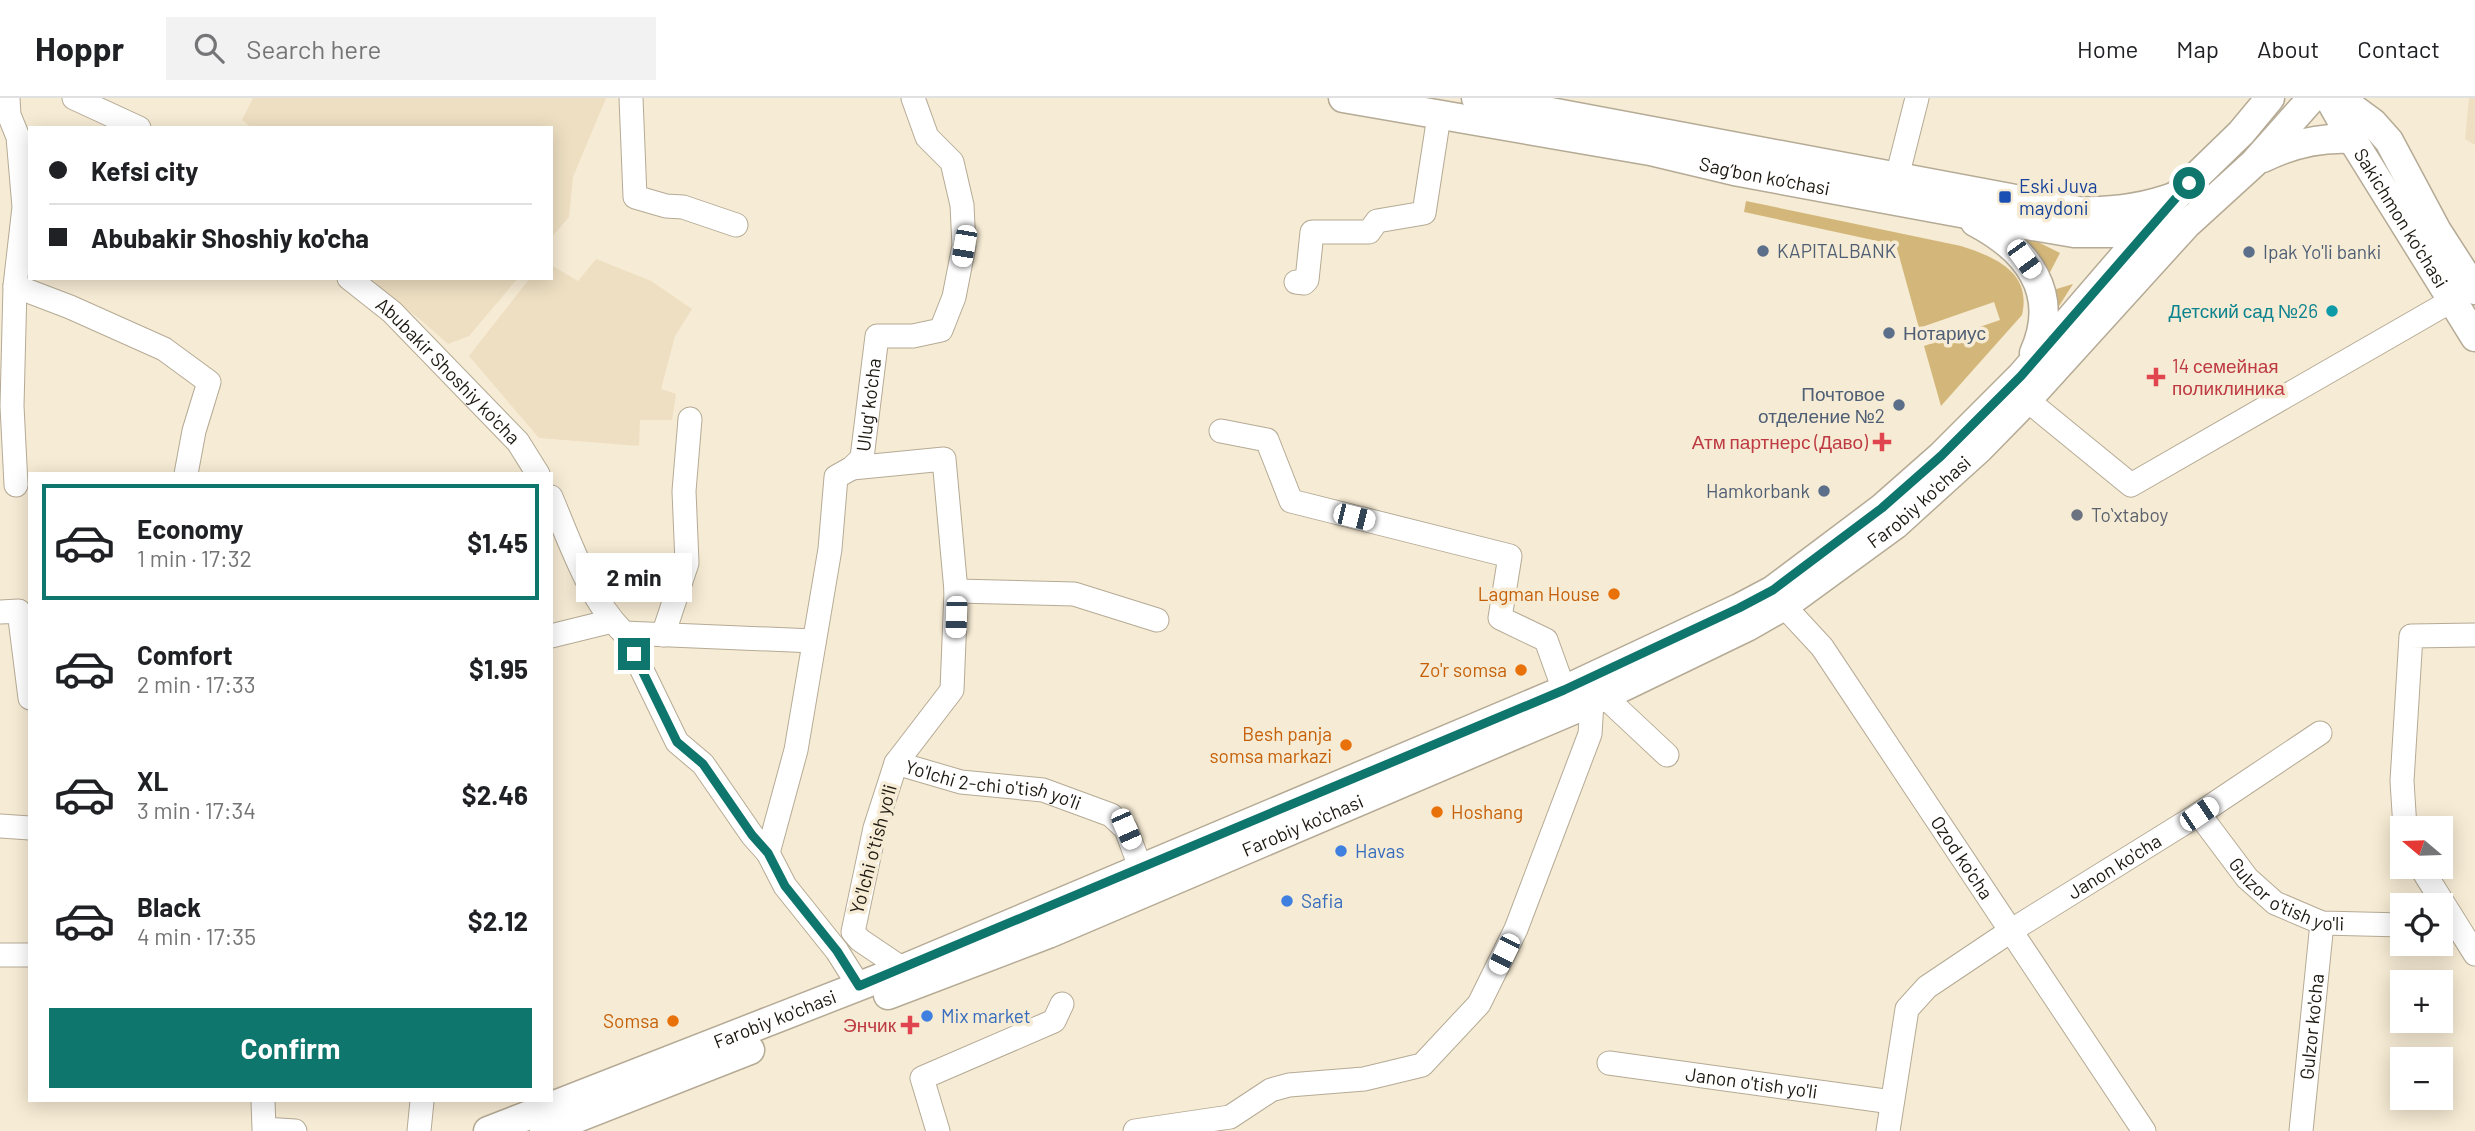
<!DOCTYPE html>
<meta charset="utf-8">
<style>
body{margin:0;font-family:Barlow,sans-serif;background:#f2f2f2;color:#202124;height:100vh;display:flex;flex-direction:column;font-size:26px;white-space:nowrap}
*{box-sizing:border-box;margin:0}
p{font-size:23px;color:#757577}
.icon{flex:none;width:38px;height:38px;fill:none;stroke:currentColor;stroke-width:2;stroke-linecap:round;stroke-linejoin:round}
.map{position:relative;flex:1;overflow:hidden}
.drawer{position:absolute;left:28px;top:374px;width:525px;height:630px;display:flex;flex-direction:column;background:#fff;border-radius:0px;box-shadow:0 4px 18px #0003}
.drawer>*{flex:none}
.top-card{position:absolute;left:28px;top:28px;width:525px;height:154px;border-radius:0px;box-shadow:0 4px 18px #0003;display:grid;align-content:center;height:154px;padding:0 21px;background:#fff}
.needle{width:46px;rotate:289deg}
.controls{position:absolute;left:2390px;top:718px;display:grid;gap:14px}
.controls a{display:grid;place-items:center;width:63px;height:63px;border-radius:0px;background:#fff;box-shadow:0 4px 18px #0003;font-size:35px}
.end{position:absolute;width:32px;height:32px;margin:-16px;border:9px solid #0f766e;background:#fff;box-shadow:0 0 0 4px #fff}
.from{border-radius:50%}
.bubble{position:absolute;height:49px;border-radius:0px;background:#fff;box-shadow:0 4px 18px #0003;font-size:23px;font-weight:700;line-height:49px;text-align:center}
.car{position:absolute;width:21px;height:42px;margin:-21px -10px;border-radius:9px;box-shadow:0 0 5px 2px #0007;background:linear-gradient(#fff 24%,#345 0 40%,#fff 0 76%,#345 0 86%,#fff 0)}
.top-card b{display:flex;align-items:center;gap:24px;height:66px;font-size:26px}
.top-card b+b{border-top:2px solid #e0e0e0}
.top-card i{width:18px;height:18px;background:#202124}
ul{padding:12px 0 0;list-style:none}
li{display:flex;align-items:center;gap:21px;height:116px;margin:0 14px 10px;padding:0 7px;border:4px solid transparent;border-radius:0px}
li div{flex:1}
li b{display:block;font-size:26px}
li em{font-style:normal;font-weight:700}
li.selected{border-color:#0f766e}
li>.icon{width:63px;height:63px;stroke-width:1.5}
.cta{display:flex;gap:14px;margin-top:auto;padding:14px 21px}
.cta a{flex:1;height:80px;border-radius:0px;background:#0f766e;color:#fff;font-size:28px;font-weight:700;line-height:80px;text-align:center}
header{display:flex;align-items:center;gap:42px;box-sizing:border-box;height:98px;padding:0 35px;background:#fff;border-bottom:2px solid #e0e0e0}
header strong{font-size:33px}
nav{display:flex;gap:38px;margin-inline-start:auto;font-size:24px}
.search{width:490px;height:63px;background:#f2f2f2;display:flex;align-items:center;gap:18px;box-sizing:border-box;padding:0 24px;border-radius:0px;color:#757577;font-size:26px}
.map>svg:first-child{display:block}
</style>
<header>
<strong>Hoppr</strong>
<div class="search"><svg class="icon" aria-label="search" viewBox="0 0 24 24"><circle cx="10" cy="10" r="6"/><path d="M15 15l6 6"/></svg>Search here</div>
<nav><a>Home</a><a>Map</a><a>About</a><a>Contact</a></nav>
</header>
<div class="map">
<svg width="2475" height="1033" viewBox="0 0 2475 1033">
<rect width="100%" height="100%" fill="#f6ebd4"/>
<path fill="#eedfc2" d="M 253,0 L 606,0 L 573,79 L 569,119 L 551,140 L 551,30 L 252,30 L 242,22 Z
M 2469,0 L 2475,0 L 2475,47 L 2465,41 Z
M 596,161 L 651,183 L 692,211 L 675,238 L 661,291 L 676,296 L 672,322 L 640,322 L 639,348 L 539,340 L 469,258 L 530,180 L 551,180 L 551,167 L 578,183 Z
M 367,180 L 518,180 L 469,238 L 448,246 L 422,223 Z"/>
<path fill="#d3b77a" d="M 1746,103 L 1961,148 C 1995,159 2032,174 2022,217 L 1941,308 L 1924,248 L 2000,222 L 1994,204 L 1919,230 L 1896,147 L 1744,114 Z
M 2010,137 L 2036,143 L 2060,155 L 2047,180 Z
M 2073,186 L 2054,216 L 2050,193 Z"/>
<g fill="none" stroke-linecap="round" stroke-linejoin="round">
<defs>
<g id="minor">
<path d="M 8,0 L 9,17 L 18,39 L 24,109 L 15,188 L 12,308 L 16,387"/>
<path d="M 74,0 L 139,30"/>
<path d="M 631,0 L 635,99 L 666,108 L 683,109 L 736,127"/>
<path d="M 1897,79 L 1917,0"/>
<path id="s1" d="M 349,180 L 392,214 L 518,344 L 538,376"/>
<path d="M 1296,184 L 1304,185 L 1307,182 L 1312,134 L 1369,134 L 1377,123 L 1424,115 L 1439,18"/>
<path d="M 15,188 L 70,209 L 164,251 L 209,284 L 194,333 L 186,376"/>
<path d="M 2027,302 L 2131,387 L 2451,203"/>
<path d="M 1221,333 L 1267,342 L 1291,403 L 1510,458 L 1500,520 L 1546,542 L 1564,592"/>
<path d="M 852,370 L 944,361 L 956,493 L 952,592 L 896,665 L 875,730 L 853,834 L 860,842 L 903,871"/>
<path d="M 551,399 C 570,444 589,501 624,535 L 677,644 L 703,666 L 752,737 L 768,755 L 785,788 L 837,853 L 859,888"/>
<path d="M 956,493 L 1074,496 L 1157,522"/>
<path id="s2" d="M 1774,494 L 1784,508 L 1822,549 L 2144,1033"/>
<path d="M 0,514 L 19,513 L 30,600"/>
<path d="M 624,535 L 814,543"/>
<path d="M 663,537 L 687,465 L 684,393 L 690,321"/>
<path d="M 551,538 L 612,523"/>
<path d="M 1604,598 L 1667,657"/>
<path id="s3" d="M 896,665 L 961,684 L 1043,692 L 1111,717 L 1126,731 L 1140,769"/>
<path id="s4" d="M 2199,716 L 2247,780 L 2275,805 L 2322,825 L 2403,827"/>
<path d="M 0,728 L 30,730"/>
<path d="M 2405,730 L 2402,683 L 2411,538 L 2475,537"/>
<path id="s5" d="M 768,755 L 796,652 L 830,451 L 836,379 L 852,370 L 862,360 L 877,238 L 913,238 L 941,232 L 954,199 L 964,148 L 962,107 L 952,64 L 927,39 L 913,0"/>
<path d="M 2420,768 L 2475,856"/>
<path d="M 0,857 L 30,857"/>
<path id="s6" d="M 1609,965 L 1892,1004"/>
<path d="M 263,1003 L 264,1031 L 295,1033"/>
<path d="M 419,1033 L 422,1003"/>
<path d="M 938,1033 L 922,980 L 1054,923 L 1062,906"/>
<path d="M 1135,1033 L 1230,1019 L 1271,992 L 1289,987 L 1364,981 L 1422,967 L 1479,906 L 1516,831 L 1590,636 L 1592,604 L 1585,590"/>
<path id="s7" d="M 1888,1033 L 1907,911 L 1927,889 L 2012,832 L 2199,716 L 2320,635"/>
<path id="s8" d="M 2301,1033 L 2322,825"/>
</g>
<g id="major">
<path id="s9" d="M 1343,0 L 1650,53 L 1734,73 L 2015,125 L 2074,135 L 2121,135 L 2157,131"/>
<path d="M 1476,0 L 2079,113 C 2114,114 2144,110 2176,98"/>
<path id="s10" d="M 2329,0 L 2352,41 L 2475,239"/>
<path d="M 2339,0 L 2373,25 L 2389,43 L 2437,133 L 2475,192"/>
<path d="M 2263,60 C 2291,46 2320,39 2352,41"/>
<path d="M 1975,124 C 2028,152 2061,195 2034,255"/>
<path id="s11" d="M 888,897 L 1048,836 L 1592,604 L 1747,529 L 1784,508 L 1895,427 L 1980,350 L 2027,302 L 2186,127 L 2254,65 L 2312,0"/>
<path id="s12" d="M 488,1033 L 903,871 L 1564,592 L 1739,510 L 1773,492 L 1882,410 L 1941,358 L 2021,278 L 2176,98 L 2241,35 L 2270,0"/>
<path d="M 544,1033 L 750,952"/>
</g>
</defs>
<use href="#minor" stroke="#b5aa95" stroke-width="25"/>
<use href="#major" stroke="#b5aa95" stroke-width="31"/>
<use href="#minor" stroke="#fff" stroke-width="23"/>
<use href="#major" stroke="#fff" stroke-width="28"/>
</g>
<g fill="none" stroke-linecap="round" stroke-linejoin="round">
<path stroke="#0f766e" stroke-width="9" d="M 634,556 L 677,644 L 703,666 L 752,737 L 768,755 L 785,788 L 837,853 L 859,888 L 1564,592 L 1739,510 L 1773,492 L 1882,410 L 1941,358 L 2021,278 L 2189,85"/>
</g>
<rect fill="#1a4fb4" stroke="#f6ebd4" stroke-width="2.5" x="1998" y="92" width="14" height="14" rx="3.5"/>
<g fill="#5c6f8a" stroke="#f6ebd4" stroke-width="2.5">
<circle cx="1763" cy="153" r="7"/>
<circle cx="2249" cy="154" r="7"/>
<circle cx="1889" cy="235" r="7"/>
<circle cx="1899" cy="307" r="7"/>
<circle cx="1824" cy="393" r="7"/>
</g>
<circle fill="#0f9aa8" stroke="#f6ebd4" stroke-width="2.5" cx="2332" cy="213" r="7"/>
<g fill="#e0444e" stroke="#f6ebd4" stroke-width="2.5">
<path d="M2152.5 268.5h7v7h7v7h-7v7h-7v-7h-7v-7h7z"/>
<path d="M1878.5 333.5h7v7h7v7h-7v7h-7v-7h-7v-7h7z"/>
<path d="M906.5 916.5h7v7h7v7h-7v7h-7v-7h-7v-7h7z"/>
</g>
<circle fill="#6b7280" stroke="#f6ebd4" stroke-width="2.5" cx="2077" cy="417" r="7"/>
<g fill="#e8710a" stroke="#f6ebd4" stroke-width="2.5">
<circle cx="1614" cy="496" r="7"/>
<circle cx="1521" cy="572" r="7"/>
<circle cx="1346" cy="647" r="7"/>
<circle cx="1437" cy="714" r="7"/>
<circle cx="673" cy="923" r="7"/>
</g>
<g fill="#3f7fe0" stroke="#f6ebd4" stroke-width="2.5">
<circle cx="1341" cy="753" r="7"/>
<circle cx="1287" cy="803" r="7"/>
<circle cx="927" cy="918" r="7"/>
</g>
<g text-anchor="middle" stroke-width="7" stroke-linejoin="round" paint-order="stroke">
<g font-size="19" fill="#1d1911" stroke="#f6ebd4">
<text dy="7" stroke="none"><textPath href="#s9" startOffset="429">Sag’bon ko’chasi</textPath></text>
<text dy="7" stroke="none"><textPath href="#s10" startOffset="140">Sakichmon ko'chasi</textPath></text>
<text dy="7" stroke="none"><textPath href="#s1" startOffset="136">Abubakir Shoshiy ko'cha</textPath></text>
<text dy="7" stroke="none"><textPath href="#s5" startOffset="469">Ulug' ko'cha</textPath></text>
<text dy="7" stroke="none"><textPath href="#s11" startOffset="1148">Farobiy ko'chasi</textPath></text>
<text dy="7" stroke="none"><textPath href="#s3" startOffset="100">Yo'lchi 2-chi o'tish yo'li</textPath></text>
<text dy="7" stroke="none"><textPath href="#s11" startOffset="448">Farobiy ko'chasi</textPath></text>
<text transform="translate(873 751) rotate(-75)" y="7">Yo'lchi o'tish yo'li</text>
<text dy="7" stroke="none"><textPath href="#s2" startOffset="326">Ozod ko'cha</textPath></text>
<text dy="7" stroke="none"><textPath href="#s7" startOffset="376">Janon ko'cha</textPath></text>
<text dy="7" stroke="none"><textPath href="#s4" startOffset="124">Gulzor o'tish yo'li</textPath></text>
<text dy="7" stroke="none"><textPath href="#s12" startOffset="308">Farobiy ko'chasi</textPath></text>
<text dy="7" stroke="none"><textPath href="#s8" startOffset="105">Gulzor ko'cha</textPath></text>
<text dy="7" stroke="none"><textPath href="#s6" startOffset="144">Janon o'tish yo'li</textPath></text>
</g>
<g font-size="19" fill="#164399" stroke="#f6ebd4" text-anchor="start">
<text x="2019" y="95">Eski Juva<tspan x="2019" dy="22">maydoni</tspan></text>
</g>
<g font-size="19" fill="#4e5e75" stroke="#f6ebd4" text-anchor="start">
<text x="1777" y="160">KAPITALBANK</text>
<text x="2263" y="161">Ipak Yo'li banki</text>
<text x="1903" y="242">Нотариус</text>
<text x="1885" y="303" text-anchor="end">Почтовое<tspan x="1885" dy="22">отделение №2</tspan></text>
<text x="1810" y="400" text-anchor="end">Hamkorbank</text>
</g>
<g font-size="19" fill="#0d838f" stroke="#f6ebd4" text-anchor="end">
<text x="2318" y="220">Детский сад №26</text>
</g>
<g font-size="19" fill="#be3a42" stroke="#f6ebd4" text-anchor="end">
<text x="2172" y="275" text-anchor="start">14 семейная<tspan x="2172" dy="22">поликлиника</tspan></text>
<text x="1868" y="351">Атм партнерс (Даво)</text>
<text x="896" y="934">Энчик</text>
</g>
<g font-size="19" fill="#5b616d" stroke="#f6ebd4" text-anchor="start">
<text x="2091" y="424">Toʻxtaboy</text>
</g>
<g font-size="19" fill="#c56008" stroke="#f6ebd4" text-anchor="end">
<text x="1600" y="503">Lagman House</text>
<text x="1507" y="579">Zo'r somsa</text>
<text x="1332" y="643">Besh panja<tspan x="1332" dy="22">somsa markazi</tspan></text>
<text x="1451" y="721" text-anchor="start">Hoshang</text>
<text x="659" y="930">Somsa</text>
</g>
<g font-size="19" fill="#366cbe" stroke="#f6ebd4" text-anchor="start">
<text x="1355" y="760">Havas</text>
<text x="1301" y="810">Safia</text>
<text x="941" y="925">Mix market</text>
</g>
</g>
</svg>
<div class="controls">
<a><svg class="needle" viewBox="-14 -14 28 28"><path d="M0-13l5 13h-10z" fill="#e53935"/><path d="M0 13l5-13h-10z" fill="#757577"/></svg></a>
<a><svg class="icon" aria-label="locate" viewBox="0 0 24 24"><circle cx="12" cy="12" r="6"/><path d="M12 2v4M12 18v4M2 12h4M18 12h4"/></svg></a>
<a>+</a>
<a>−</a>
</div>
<i class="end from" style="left:2189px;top:85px"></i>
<i class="end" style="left:634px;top:556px"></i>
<div class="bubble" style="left:576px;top:455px;width:116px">2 min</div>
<i class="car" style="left:964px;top:148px;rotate:190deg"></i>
<i class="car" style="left:2024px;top:161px;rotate:144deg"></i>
<i class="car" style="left:1354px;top:419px;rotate:104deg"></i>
<i class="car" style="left:956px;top:519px;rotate:182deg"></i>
<i class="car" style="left:2199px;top:716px;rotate:56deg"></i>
<i class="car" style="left:1126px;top:731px;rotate:156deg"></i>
<i class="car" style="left:1504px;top:856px;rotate:206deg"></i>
<div class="top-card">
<b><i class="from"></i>Kefsi city</b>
<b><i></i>Abubakir Shoshiy ko'cha</b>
</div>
<section class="drawer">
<ul>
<li class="selected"><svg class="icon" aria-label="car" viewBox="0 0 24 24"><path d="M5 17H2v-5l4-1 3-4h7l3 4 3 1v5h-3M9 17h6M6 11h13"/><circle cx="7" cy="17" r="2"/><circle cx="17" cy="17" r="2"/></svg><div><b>Economy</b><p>1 min · 17:32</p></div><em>$1.45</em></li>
<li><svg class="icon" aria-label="car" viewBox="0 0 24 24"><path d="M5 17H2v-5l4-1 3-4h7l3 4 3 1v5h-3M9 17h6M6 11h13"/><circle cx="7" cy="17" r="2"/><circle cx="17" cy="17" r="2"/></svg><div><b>Comfort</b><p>2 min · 17:33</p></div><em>$1.95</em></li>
<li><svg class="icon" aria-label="car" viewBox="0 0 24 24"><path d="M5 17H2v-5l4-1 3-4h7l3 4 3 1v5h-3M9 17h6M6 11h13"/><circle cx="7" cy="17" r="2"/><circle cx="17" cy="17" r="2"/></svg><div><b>XL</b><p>3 min · 17:34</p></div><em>$2.46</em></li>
<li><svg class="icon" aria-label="car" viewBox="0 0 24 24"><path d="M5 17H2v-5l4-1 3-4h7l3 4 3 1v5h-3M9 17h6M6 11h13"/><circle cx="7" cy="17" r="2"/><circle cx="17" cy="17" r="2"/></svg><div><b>Black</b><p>4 min · 17:35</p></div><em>$2.12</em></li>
</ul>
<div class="cta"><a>Confirm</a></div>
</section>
</div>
